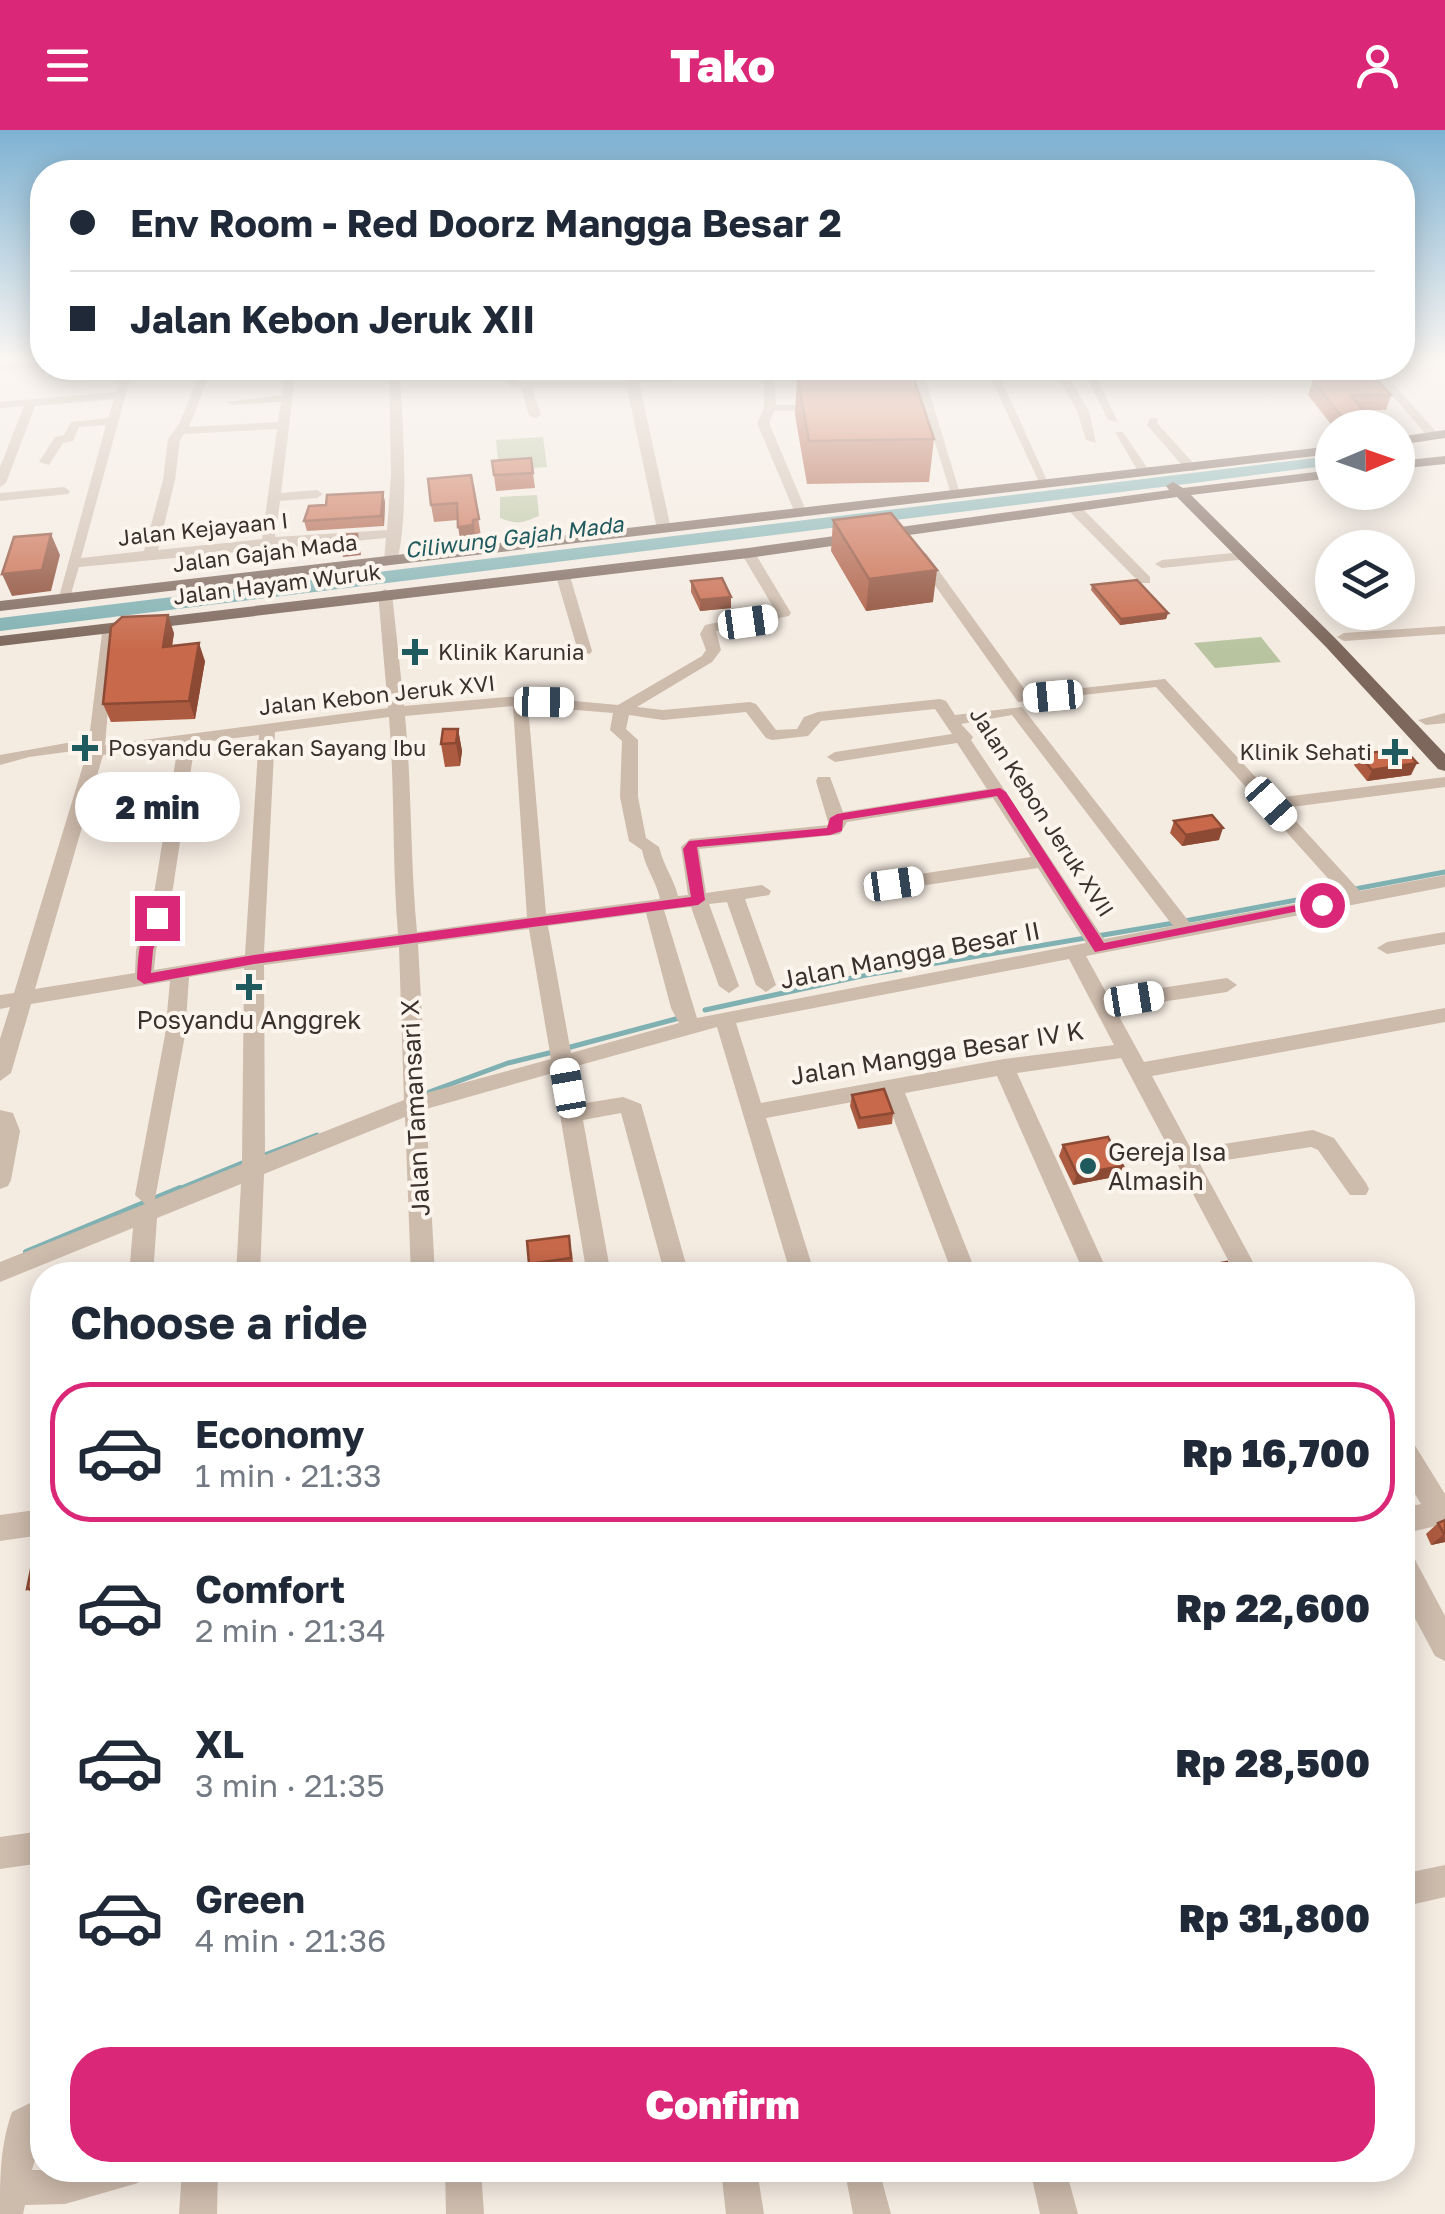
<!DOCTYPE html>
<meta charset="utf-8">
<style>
body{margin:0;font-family:"Golos Text",sans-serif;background:#f6f6f7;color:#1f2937;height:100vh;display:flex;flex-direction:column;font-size:38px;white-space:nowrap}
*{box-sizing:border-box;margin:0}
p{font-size:32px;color:#747a83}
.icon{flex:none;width:55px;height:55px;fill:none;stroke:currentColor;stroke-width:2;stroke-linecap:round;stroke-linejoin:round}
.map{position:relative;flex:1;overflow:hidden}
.sheet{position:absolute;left:30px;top:1132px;width:1385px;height:920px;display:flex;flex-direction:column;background:#fff;border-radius:40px;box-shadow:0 5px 25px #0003}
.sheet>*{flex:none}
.hud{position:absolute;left:30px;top:30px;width:1385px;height:220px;border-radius:40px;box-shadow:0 5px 25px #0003;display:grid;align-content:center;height:220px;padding:0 40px;background:#fff}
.needle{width:65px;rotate:88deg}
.controls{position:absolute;left:1315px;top:280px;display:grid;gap:20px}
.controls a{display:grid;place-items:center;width:100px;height:100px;border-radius:50%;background:#fff;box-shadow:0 5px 25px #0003;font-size:50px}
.end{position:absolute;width:45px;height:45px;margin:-22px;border:12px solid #db2777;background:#fff;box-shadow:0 0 0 5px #fff}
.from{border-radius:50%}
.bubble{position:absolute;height:70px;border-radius:35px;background:#fff;box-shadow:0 5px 25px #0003;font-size:32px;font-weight:800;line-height:70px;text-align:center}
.car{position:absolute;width:30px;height:60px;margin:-30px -15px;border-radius:12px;box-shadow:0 0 8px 2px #0007;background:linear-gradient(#fff 24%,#345 0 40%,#fff 0 76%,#345 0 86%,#fff 0)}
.hud b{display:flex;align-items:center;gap:35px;height:95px;font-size:38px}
.hud b+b{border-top:2px solid #e0e1e3}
.hud i{width:25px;height:25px;background:#1f2937}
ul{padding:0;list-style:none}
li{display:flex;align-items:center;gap:30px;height:140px;margin:0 20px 15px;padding:0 20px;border:5px solid transparent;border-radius:40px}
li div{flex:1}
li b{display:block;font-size:38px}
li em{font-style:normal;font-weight:800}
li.active{border-color:#db2777}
li>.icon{width:90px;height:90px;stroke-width:1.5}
h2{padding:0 40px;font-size:45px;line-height:120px}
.cta{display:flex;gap:20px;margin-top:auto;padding:20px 40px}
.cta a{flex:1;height:115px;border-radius:40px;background:#db2777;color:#fff;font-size:40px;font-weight:800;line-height:115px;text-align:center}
header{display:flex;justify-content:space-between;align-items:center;height:130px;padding:0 40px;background:#db2777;color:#fff;font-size:45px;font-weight:800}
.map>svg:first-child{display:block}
</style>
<header><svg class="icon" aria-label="menu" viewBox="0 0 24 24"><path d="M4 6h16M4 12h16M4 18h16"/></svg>Tako<svg class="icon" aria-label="person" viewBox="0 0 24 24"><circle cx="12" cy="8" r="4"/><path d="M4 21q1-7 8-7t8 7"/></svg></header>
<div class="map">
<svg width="1445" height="2084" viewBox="0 0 1445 2084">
<rect width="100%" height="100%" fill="#f4ebe1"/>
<path fill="#b8c4a0" d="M 543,307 L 547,337 L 499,340 L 496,310 Z
M 537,365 L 539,386 C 522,392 521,396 500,388 L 500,367 Z
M 1261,507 L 1281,532 L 1215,538 L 1194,513 Z"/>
<path fill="#7fb0b2" d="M 1332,326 L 1332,335 L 1186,354 L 0,501 L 0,488 Z"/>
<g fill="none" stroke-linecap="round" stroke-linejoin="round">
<path stroke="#7fb0b2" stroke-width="5" d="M 1185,791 L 1445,742
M 705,880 L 866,845 L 1174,793
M 563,919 L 683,887
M 421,965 L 508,933 L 553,922
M 262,1026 L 317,1005
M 174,1061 L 247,1031"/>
<path stroke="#7fb0b2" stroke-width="6" d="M 26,1122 L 180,1058"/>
<path fill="#cdbbac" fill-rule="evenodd" d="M 42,232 L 45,238 L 0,240 L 0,234 Z
M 123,238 L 133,238 L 81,428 L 144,421 L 163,350 L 168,309 L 179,294 L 202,238 L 212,238 L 189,297 L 278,292 L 281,272 L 232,275 L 226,272 L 282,265 L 286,238 L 296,238 L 281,363 L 317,360 L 323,364 L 317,368 L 280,371 L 275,407 L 387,400 L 391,344 L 389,238 L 399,238 C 403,288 410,390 396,434 L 384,431 L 386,408 L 79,437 L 71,464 L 59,467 L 106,295 L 79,297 L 73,311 L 63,313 L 49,335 L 39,332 L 55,307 L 64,305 L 71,292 L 108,288 L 114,269 L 35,276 L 6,353 L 0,357 L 0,337 L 24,276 L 0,278 L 0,272 L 116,262 ZM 277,299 L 262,409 L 158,420 L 175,350 L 180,310 L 184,304 Z
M 502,238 L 512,238 L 518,252 L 628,252 L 636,238 L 646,238 L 643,245 L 774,238 L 776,275 L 821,275 L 818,238 L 828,238 L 831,280 L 774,281 L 769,293 L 807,383 L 801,387 L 795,383 L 757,293 L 764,278 L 764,247 L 639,252 L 671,399 L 664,403 L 657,399 L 627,258 L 532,258 L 541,285 L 535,288 L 529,285 L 521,258 L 510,257 Z
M 912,238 L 922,238 L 961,367 L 951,364 L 925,280 L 894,280 L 888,277 L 894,274 L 923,274 Z
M 986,238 L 996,238 L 1050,357 L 1040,354 Z
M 1053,238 L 1063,238 L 1089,281 L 1096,313 L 1086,310 L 1077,281 Z
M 1082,238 L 1092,238 L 1118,292 L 1108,290 Z
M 1314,238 L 1379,238 L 1440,306 L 1430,309 L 1372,242 L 1319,241 Z
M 1150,288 L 1158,288 L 1157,293 L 1195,335 L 1195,341 L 1187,341 L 1147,295 Z
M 1115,302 L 1123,302 L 1150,342 L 1148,345 L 1140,345 Z
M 64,357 L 70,361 L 68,364 L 0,371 L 0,363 Z
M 1070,376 L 1080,376 L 1150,447 L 1150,453 L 1140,453 L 1070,382 Z
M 748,419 L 755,423 L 791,483 L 789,486 L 716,501 L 721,520 L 712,532 L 637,577 L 663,580 L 750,572 L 756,574 L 776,600 L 797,599 L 804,587 L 818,582 L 940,569 L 946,571 L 955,585 L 1022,577 L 1190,793 L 1343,765 L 1156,557 L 1018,572 L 914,426 L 916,423 L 926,423 L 1028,564 L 1165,549 L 1275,668 L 1445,647 L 1445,657 L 1284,678 L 1360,761 L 1445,745 L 1445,757 L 1086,826 L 1108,866 L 1227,848 L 1237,855 L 1227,862 L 1115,879 L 1144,932 L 1445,878 L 1445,892 L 1152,946 L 1191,1019 L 1313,1000 L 1334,1008 L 1366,1053 L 1369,1059 L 1366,1065 L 1350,1065 L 1318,1020 L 1311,1017 L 1200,1034 L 1260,1145 L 1236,1145 L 1121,928 L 1017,943 L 1109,1145 L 1085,1145 L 997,946 L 905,963 L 977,1145 L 953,1145 L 885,966 L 766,988 L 815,1145 L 791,1145 L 717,897 L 573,937 L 580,974 L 623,967 L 641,974 L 689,1145 L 665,1145 L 621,983 L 583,990 L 611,1145 L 587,1145 L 553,943 L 426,979 L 435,1145 L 411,1145 L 405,987 L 264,1044 L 260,1145 L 236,1145 L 241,1054 L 157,1088 L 153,1145 L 129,1145 L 133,1098 L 0,1152 L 0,1132 L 145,1074 L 135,1065 L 165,905 L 170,851 L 31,874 L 11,943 L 0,951 L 0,909 L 10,877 L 0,879 L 0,865 L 14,863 L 88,619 L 29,627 L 0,635 L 0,625 L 89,609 L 103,495 L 115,498 L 105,615 L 388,578 L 378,463 L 385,459 L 392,463 L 404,576 L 520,566 L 618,575 L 702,526 L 706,520 L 700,504 L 705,495 L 775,480 L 741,423 ZM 513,576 L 527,787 L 417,802 C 410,729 412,658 405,586 ZM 528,576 L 613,583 L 610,600 L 622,611 L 620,667 L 629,711 L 642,720 C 646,740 656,750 660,769 L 546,784 ZM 935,579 L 952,604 L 835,622 L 827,627 L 835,632 L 957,613 L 987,659 L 843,682 L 830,647 L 818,647 L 816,651 L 829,695 L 690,709 L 681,717 L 688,765 L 678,766 C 673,747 664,737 659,717 L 646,708 L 638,667 L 638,610 L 626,599 L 629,585 L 663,590 L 746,582 L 766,608 L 772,610 L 808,606 L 821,591 ZM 1012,585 L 1173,796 L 1104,809 L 971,610 L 973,607 L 961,594 ZM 389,587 C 395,660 392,732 398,804 L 264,822 L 275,602 ZM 259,605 L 245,825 L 154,840 L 156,820 L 173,758 L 195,613 ZM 178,615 L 155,758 L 136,820 L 135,843 L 35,859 L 103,625 ZM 993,668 L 1031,727 L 894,748 L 885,754 L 894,760 L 1038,738 L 1086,813 L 697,888 L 664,780 L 691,777 L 719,856 L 729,863 L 739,856 L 709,774 L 727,772 L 756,855 L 766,862 L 776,855 L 745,769 L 769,765 L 771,761 L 762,755 L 706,763 L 699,719 L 834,705 L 840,704 L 847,692 ZM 646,783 L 671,878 L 679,893 L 571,923 L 548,796 ZM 529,799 L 551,929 L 426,963 L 418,814 ZM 399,817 L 404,970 L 265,1025 L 264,835 ZM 1069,829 L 1114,915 L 1004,929 L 761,973 L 736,893 ZM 244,838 L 242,1034 L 155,1069 L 185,905 L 189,847 Z
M 1243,422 L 1248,423 L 1248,429 L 1162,438 L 1155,434 L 1162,430 Z
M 563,442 L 570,446 L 592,521 L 590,524 L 578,521 L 556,446 Z
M 1445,496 L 1445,504 L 1344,511 L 1337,507 L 1344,503 Z
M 1445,583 L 1445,593 L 1426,595 L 1418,590 Z
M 1445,802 L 1445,814 L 1387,824 L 1377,818 L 1387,812 Z
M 0,980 L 13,983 L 20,1001 L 11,1050 L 8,1056 L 0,1059 Z
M 1402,1306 L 1411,1309 L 1445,1364 L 1445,1394 L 1402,1404 L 1402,1378 L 1421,1374 L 1402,1343 Z
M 42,1379 L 42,1405 L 0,1411 L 0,1385 Z
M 1402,1420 L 1412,1424 L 1445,1486 L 1445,1531 L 1435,1526 L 1402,1464 Z
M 42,1701 L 42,1733 L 0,1739 L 0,1707 Z
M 1445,1735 L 1445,1767 L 1402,1777 L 1402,1744 Z
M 42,1967 L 42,2005 L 32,2040 L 143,2040 L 138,2053 L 65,2074 L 25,2075 L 23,2084 L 0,2084 C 0,2048 0,2016 12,1982 Z
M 182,2040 L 218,2040 L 217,2084 L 179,2084 Z
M 445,2040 L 481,2040 L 484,2084 L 446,2084 Z
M 721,2040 L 757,2040 L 764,2084 L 726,2084 Z
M 853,2040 L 879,2040 L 891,2084 L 853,2084 L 847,2053 Z
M 1030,2040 L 1066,2040 L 1078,2084 L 1040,2084 Z"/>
<path fill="#7d675c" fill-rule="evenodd" d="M 1445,300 L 1445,308 L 1398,315 L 1398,307 Z
M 1332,316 L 1332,324 L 0,481 L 0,471 Z
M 1445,326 L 1445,334 L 1398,339 L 1398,331 Z
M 1332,340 L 1332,348 L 1191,365 L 1338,511 L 1445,624 L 1445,641 L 1438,639 L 1326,517 L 1177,367 L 748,428 L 0,516 L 0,506 L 748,418 L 1169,360 L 1166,356 L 1173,352 L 1183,358 Z"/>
</g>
<path fill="#ac5a40" d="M 797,244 L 934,309 L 929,352 L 807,354 L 795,285 Z
M 1313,251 L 1391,265 L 1386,280 L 1363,280 L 1370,288 L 1366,298 L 1334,298 L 1308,265 Z
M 531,328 L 535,358 L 496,361 L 492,331 Z
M 471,345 L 481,406 L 475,407 L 476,412 L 461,414 L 458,390 L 434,392 L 431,375 Z
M 383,362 L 385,373 L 384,396 L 307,401 L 304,391 Z
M 833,390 L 933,472 L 866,481 L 831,421 Z
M 691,451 L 731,478 L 700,481 L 691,462 Z
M 1092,455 L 1168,483 L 1166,489 L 1120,495 L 1091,460 Z
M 174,503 L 172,516 L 205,531 L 195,589 L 111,592 L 103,574 Z
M 458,599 L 462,621 L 460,636 L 445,637 L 441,614 Z
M 1359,624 L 1411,645 L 1367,651 L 1354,635 Z
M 1174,691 L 1219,710 L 1182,716 L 1170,703 Z
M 852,965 L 893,983 L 892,994 L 858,999 L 850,976 Z
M 1063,1015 L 1123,1036 L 1119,1046 L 1073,1055 L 1059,1026 Z
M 572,1122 L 574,1144 L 531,1145 L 529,1134 Z
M 1445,1390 L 1445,1412 L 1431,1415 L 1426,1404 L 1438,1393 Z
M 42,1424 L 42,1461 L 32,1463 L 27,1459 Z"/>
<path fill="#8c4a34" d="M 383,362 L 385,373 L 384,396 L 381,386 Z
M 473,390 L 476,412 L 461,414 L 458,397 Z
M 51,404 L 60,425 L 51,461 L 12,466 L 2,444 Z
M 357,404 L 361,425 L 343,427 L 340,417 Z
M 937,440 L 933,472 L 866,481 L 869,449 Z
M 731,467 L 731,478 L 700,481 L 700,470 Z
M 1168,483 L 1166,489 L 1120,495 L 1121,489 Z
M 168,485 L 174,503 L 169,535 L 163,517 Z
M 199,513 L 205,531 L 195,589 L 189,571 Z
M 458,599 L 462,621 L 460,636 L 456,613 Z
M 1417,633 L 1411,645 L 1367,651 L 1372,640 Z
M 1223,698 L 1219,710 L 1182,716 L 1186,705 Z
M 1123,1036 L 1119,1046 L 1073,1055 L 1077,1044 Z
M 1444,1404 L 1445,1412 L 1431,1415 Z"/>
<path fill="#c8694b" stroke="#8c4a34" stroke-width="2.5" d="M 912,243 L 934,309 L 809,311 L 797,244 Z
M 1313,251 L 1378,251 L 1391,265 L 1350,265 L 1370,288 L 1343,288 Z
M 531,328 L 533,343 L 494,345 L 492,331 Z
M 471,345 L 479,389 L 473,390 L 473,395 L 458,397 L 457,373 L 431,375 L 428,349 Z
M 383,362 L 381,386 L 304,391 L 309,376 L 326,375 L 327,365 Z
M 891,383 L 937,440 L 869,449 L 833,390 Z
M 51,404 L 42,440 L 2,444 L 14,407 Z
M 357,404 L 358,415 L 340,417 L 339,405 Z
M 722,448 L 731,467 L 700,470 L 691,451 Z
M 1137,450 L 1168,483 L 1121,489 L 1092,455 Z
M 168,485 L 163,517 L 199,513 L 189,571 L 103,574 L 111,497 L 122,487 Z
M 443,599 L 458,599 L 456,613 L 441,614 Z
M 1404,619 L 1417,633 L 1372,640 L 1359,624 Z
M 1212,685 L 1223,698 L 1186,705 L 1174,691 Z
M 884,959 L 893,983 L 860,988 L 852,965 Z
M 1108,1007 L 1123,1036 L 1077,1044 L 1063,1015 Z
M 569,1106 L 571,1128 L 529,1134 L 527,1111 Z
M 1227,1132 L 1235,1145 L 1170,1145 L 1169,1143 Z
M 1445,1390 L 1445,1404 L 1444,1404 L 1438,1393 Z
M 42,1424 L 42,1457 L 27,1459 L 34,1425 Z"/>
<linearGradient id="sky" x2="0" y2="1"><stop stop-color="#7eb2d2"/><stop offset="0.44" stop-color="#faf6f2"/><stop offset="1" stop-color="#faf6f2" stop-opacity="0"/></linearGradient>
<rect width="1445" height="521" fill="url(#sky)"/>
<path fill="#db2777" d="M 1000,658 L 1006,662 L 1104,813 L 1322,770 L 1329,775 L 1095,822 L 997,666 L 843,690 L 842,701 L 830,705 L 697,717 L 705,770 L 698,775 L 254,834 L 144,854 L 137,849 C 138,828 139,795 157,783 L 164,788 L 153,820 L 151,843 L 254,825 L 691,767 L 683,719 L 689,711 L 827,698 L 830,688 L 837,684 Z"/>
<g fill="#1f5a5e" stroke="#fbf5ee" stroke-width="4">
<path d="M410 507h10v10h10v10h-10v10h-10v-10h-10v-10h10z"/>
<path d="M80 603h10v10h10v10h-10v10h-10v-10h-10v-10h10z"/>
<path d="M1390 607h10v10h10v10h-10v10h-10v-10h-10v-10h10z"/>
<path d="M244 842h10v10h10v10h-10v10h-10v-10h-10v-10h10z"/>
<circle cx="1088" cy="1036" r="10"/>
</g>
<g text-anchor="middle" stroke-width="8" stroke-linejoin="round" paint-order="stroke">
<g font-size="22" fill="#3b302b" stroke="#fbf5ee">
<text transform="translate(203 399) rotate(-6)" y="8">Jalan Kejayaan I</text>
<text transform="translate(265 423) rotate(-7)" y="8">Jalan Gajah Mada</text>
<text transform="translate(277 454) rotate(-7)" y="8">Jalan Hayam Wuruk</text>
<text transform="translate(377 565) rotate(-6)" y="8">Jalan Kebon Jeruk XVI</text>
<text transform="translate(1042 682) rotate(57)" y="8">Jalan Kebon Jeruk XVII</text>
</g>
<g font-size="22" font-style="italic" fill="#1f5a5e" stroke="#fbf5ee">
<text transform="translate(514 407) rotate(-7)" y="8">Ciliwung Gajah Mada</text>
</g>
<g font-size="22" fill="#3b302b" stroke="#fbf5ee" text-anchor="start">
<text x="438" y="530">Klinik Karunia</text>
<text x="108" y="626">Posyandu Gerakan Sayang Ibu</text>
<text x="1372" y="630" text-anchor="end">Klinik Sehati</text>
</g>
<g font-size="25" fill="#3b302b" stroke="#fbf5ee">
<text transform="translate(910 825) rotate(-11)" y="9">Jalan Mangga Besar II</text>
<text transform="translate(937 923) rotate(-9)" y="9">Jalan Mangga Besar IV K</text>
<text transform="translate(415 978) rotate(-93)" y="9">Jalan Tamansari X</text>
</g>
<g font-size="25" fill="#3b302b" stroke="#fbf5ee">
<text x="249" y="899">Posyandu Anggrek</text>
<text x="1108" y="1031" text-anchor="start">Gereja Isa<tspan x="1108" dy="29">Almasih</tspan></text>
</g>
</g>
</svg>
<div class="controls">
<a><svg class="needle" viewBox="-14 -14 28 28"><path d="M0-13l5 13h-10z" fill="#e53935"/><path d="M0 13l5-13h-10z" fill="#747a83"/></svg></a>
<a><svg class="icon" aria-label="layers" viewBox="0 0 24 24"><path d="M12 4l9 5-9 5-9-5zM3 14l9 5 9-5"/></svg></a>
</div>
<i class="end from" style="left:1322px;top:775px"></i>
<i class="end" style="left:157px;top:788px"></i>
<div class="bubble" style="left:75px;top:642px;width:165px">2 min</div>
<i class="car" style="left:748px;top:492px;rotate:82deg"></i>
<i class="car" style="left:1053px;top:566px;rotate:265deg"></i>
<i class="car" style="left:544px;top:572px;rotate:91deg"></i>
<i class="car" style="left:1271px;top:674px;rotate:138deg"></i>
<i class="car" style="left:894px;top:754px;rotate:82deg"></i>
<i class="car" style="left:1134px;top:869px;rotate:81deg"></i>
<i class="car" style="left:568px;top:958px;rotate:350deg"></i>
<div class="hud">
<b><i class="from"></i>Env Room - Red Doorz Mangga Besar 2</b>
<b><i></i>Jalan Kebon Jeruk XII</b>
</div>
<section class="sheet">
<h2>Choose a ride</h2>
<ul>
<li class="active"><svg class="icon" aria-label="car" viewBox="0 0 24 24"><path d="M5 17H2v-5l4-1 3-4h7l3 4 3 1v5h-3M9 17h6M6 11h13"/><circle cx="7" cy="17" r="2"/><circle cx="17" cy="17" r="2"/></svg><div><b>Economy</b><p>1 min · 21:33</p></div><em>Rp 16,700</em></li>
<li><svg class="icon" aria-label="car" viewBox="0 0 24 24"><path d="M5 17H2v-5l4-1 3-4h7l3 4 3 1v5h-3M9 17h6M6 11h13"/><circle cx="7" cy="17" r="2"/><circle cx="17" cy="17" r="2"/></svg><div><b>Comfort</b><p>2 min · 21:34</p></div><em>Rp 22,600</em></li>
<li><svg class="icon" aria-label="car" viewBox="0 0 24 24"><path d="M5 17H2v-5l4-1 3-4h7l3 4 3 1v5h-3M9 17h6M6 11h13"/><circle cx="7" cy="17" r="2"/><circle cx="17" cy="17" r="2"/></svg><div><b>XL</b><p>3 min · 21:35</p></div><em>Rp 28,500</em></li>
<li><svg class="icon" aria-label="car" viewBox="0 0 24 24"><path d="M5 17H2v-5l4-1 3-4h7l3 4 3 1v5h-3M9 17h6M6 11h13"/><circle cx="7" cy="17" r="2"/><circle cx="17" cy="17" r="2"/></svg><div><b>Green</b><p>4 min · 21:36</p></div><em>Rp 31,800</em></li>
</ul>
<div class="cta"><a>Confirm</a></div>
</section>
</div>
